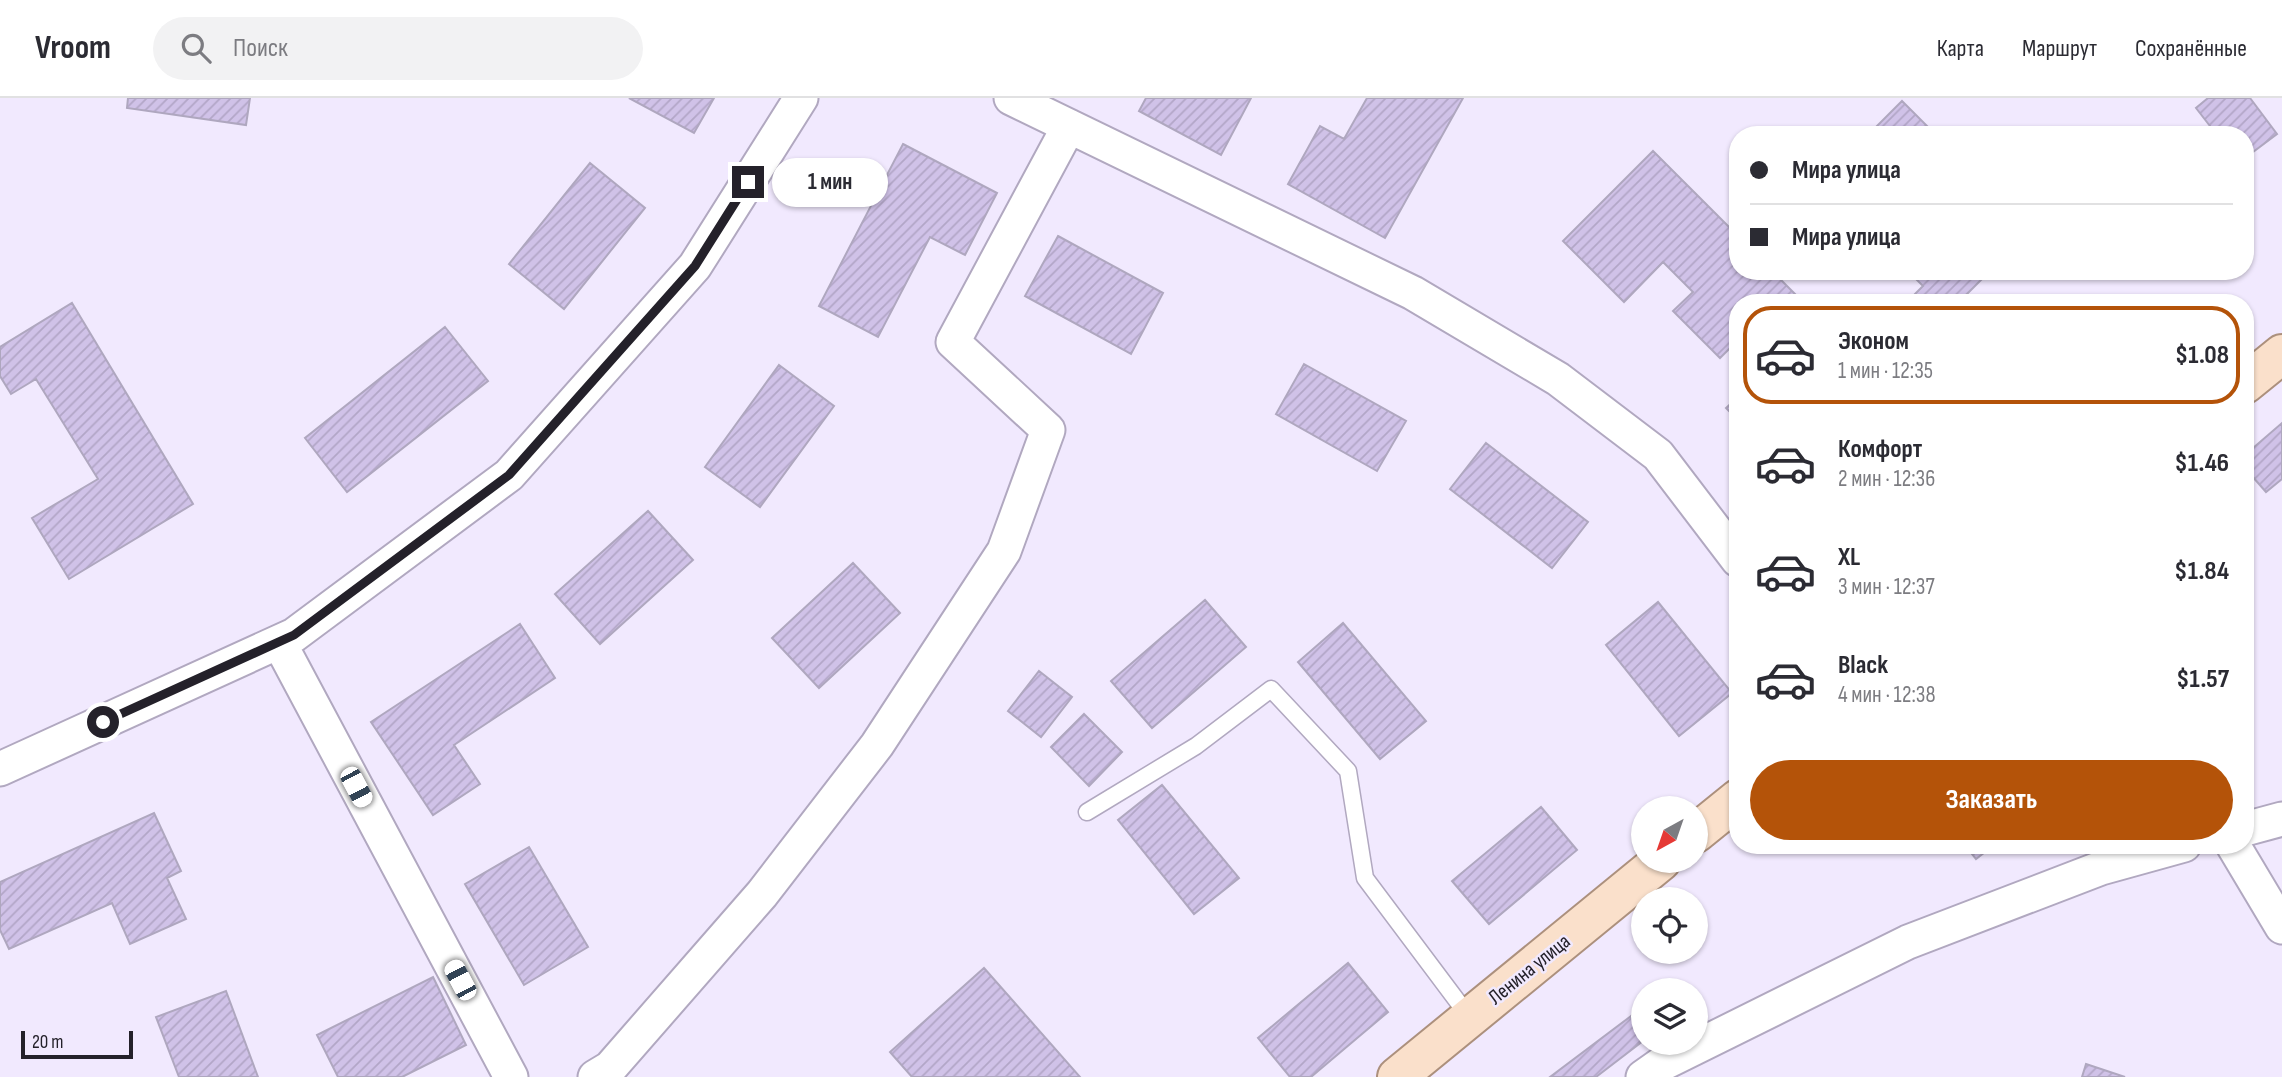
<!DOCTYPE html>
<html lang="ru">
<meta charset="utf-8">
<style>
body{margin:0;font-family:"Sofia Sans Condensed",sans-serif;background:#f2f2f3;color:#2b2b33;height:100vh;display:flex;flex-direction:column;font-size:26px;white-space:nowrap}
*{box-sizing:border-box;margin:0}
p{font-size:23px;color:#7c7c81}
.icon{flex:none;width:38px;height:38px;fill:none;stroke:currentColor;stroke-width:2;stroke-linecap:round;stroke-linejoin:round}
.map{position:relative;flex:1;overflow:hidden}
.sheet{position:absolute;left:1729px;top:196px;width:525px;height:560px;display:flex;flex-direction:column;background:#fff;border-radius:28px;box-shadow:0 2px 5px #0004}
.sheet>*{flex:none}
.top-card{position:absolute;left:1729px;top:28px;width:525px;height:154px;border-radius:28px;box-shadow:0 2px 5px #0004;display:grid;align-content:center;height:154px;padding:0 21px;background:#fff}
.needle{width:46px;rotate:220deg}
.fabs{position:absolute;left:1631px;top:698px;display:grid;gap:14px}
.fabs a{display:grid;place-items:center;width:77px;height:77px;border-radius:50%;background:#fff;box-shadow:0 2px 5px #0004;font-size:35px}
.scale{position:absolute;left:21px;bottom:18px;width:112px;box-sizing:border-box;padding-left:7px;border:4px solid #24212a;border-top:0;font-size:19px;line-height:24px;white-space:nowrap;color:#24212a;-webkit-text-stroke:5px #f1e9fe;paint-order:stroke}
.end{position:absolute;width:32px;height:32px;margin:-16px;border:9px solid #24212a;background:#fff;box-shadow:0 0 0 4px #fff}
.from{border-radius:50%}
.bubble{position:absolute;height:49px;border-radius:24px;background:#fff;box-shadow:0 2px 5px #0004;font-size:23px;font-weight:700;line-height:49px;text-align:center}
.car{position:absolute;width:21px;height:42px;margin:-21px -10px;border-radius:9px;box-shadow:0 0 5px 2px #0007;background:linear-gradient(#fff 24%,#345 0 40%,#fff 0 76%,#345 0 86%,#fff 0)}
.top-card b{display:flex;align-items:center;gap:24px;height:66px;font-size:26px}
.top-card b+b{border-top:2px solid #e1e1e2}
.top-card i{width:18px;height:18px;background:#2b2b33}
ul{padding:12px 0 0;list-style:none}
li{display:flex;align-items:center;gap:21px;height:98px;margin:0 14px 10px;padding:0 7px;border:4px solid transparent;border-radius:28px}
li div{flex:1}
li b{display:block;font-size:26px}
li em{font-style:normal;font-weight:700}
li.on{border-color:#b45309}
li>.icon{width:63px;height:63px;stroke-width:1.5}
.cta{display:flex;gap:14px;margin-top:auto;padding:14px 21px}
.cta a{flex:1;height:80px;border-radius:42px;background:#b45309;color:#fff;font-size:28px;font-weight:700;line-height:80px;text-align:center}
header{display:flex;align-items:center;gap:42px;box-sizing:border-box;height:98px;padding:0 35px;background:#fff;border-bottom:2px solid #e1e1e2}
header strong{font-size:33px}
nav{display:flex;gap:38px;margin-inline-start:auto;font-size:24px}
.search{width:490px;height:63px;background:#f2f2f3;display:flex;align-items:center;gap:18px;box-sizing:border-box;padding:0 24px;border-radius:38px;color:#7c7c81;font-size:26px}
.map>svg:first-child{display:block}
</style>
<header>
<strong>Vroom</strong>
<div class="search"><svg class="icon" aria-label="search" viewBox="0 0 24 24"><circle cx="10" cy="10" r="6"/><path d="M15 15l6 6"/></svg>Поиск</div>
<nav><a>Карта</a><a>Маршрут</a><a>Сохранённые</a></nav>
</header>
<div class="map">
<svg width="2282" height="979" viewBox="0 0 2282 979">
<defs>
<pattern id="building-hatch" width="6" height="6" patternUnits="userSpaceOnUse" patternTransform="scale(1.75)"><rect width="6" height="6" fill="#d0c2e8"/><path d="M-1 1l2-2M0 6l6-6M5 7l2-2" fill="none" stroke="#b2a6c7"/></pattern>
</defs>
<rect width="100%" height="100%" fill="#f1e9fe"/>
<path fill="url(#building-hatch)" stroke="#afa7bf" stroke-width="2" d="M 128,0 L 250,0 L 246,27 L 127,10 Z
M 629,0 L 714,0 L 694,35 Z
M 1146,0 L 1251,0 L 1221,57 L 1139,13 Z
M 1367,0 L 1463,0 L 1385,140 L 1288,86 L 1320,28 L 1344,41 Z
M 2208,0 L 2250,0 L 2277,36 L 2245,60 L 2245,37 L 2217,37 L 2196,10 Z
M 1902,3 L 1936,37 L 1868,37 Z
M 903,46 L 997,95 L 965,157 L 930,139 L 878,239 L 819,208 Z
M 1653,53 L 1738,138 L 1738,173 L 1772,173 L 1804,205 L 1738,205 L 1738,242 L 1720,260 L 1673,213 L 1693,194 L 1663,164 L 1624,204 L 1563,143 Z
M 590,65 L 645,110 L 564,211 L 509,166 Z
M 1058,138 L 1163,195 L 1131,256 L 1025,198 Z
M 1908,173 L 1990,173 L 1958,205 L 1906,205 L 1923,188 Z
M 72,205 L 193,406 L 69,481 L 32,420 L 98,381 L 36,281 L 11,296 L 0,278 L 0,249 Z
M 445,229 L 488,283 L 347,394 L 305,340 Z
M 1304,266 L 1406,323 L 1377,373 L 1276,316 Z
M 779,267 L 834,308 L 760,409 L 705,369 Z
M 1738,299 L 1738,322 L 1726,310 Z
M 2282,325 L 2282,381 L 2266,394 L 2245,370 L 2245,357 Z
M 1486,345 L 1588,424 L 1552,470 L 1450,391 Z
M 648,413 L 693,462 L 600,546 L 555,496 Z
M 853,465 L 900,515 L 819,590 L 772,540 Z
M 1205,502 L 1246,549 L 1152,630 L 1111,583 Z
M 1658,504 L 1732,595 L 1679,638 L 1606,547 Z
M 1343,525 L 1426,623 L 1380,661 L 1298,564 Z
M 520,526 L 555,580 L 454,647 L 480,686 L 433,717 L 371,624 Z
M 1039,573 L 1072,599 L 1041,639 L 1008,613 Z
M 1084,616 L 1122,654 L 1089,688 L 1051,649 Z
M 1162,687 L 1239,780 L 1194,816 L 1118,722 Z
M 1541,709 L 1577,752 L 1489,826 L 1452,783 Z
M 154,715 L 181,773 L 167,780 L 186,821 L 130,846 L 112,805 L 9,851 L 0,832 L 0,784 Z
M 1965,747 L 1994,747 L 1976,761 Z
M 529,749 L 588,849 L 524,887 L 465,786 Z
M 1348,865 L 1388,914 L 1311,979 L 1290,979 L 1258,940 Z
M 984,870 L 1080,979 L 912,979 L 890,954 Z
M 433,879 L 466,947 L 402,979 L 338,979 L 317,937 Z
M 226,893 L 258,979 L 179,979 L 156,919 Z
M 1643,909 L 1643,943 L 1596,979 L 1550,979 Z
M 2086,966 L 2125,979 L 2082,979 Z"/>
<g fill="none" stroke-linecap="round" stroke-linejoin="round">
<defs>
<path id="service" d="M 1087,714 L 1196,648 L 1271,591 L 1348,673 L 1365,780 L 1470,920"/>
<path id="minor" d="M 1011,0 L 1413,195 L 1558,281 L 1658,357 L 1738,462
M 279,544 L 511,979
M 0,671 L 294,537 L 509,377 L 695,168 L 801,0
M 2245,731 L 2282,721
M 2233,747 L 2282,829
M 595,979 L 610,970 L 762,796 L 877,647 L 1004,453 L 1048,332 L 953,244 L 1069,28
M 1643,979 L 1660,967 L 1908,844 L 2101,770 L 2184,747"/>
<path id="primary" d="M 2245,286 L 2282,256
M 1696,735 L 1738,701
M 1397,979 L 1661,763"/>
</defs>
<use href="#service" stroke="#b1a8c0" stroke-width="19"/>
<use href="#minor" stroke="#b1a8c0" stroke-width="37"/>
<use href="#primary" stroke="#ac907d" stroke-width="42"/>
<use href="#service" stroke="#fff" stroke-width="16"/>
<use href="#minor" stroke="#fff" stroke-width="33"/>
<use href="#primary" stroke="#fae0cb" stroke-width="38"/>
</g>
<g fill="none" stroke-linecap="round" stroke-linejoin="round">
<path stroke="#24212a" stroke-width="9" d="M 103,624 L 294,537 L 509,377 L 695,168 L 748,84"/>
</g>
<g text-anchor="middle" stroke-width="5" stroke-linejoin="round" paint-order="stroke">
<g font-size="21" fill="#24212a" stroke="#f1e9fe">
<text transform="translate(1529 871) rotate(-39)" y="7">Ленина улица</text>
</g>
</g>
</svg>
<div class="fabs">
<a><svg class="needle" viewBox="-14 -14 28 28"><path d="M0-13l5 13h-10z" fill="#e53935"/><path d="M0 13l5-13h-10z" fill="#7c7c81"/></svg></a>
<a><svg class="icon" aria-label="locate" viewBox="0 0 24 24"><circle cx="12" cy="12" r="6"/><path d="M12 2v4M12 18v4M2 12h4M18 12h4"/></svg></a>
<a><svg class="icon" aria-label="layers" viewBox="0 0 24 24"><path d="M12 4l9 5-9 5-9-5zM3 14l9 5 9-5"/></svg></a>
</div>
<div class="scale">20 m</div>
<i class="end from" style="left:103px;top:624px"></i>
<i class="end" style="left:748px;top:84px"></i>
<div class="bubble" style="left:772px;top:60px;width:116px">1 мин</div>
<i class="car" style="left:356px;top:689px;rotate:152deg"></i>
<i class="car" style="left:460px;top:882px;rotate:332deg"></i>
<div class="top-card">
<b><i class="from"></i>Мира улица</b>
<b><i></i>Мира улица</b>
</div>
<section class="sheet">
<ul>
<li class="on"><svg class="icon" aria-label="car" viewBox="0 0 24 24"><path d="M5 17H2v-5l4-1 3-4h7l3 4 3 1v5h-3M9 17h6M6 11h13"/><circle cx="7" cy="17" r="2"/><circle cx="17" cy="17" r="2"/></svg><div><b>Эконом</b><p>1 мин · 12:35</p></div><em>$1.08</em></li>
<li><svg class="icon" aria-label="car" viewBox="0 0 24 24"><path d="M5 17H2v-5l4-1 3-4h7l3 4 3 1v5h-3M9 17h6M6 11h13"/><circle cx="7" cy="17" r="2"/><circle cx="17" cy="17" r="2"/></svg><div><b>Комфорт</b><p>2 мин · 12:36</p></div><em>$1.46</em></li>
<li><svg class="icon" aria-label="car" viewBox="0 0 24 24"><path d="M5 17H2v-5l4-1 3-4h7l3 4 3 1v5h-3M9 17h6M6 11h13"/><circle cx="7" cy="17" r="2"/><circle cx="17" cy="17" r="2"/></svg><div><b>XL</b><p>3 мин · 12:37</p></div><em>$1.84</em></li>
<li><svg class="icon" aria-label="car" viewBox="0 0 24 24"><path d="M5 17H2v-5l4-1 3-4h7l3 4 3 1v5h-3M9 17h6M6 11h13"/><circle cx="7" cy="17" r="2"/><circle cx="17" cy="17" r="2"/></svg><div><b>Black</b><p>4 мин · 12:38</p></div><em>$1.57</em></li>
</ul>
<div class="cta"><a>Заказать</a></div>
</section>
</div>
